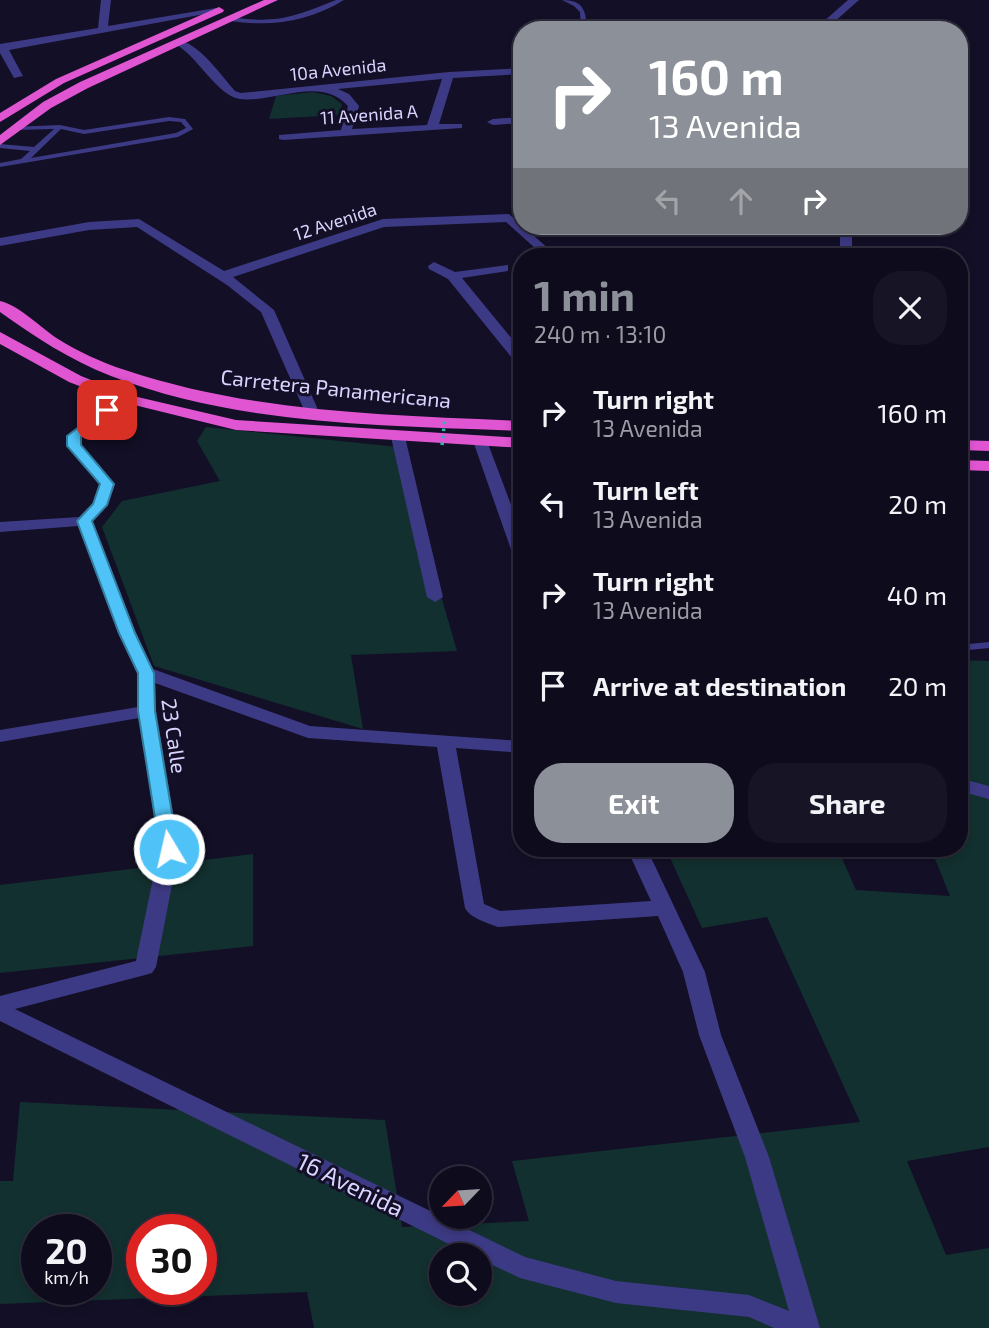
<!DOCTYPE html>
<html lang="en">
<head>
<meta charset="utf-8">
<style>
	body { margin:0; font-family:"Exo 2",sans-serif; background:#171425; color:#f1f3f6; height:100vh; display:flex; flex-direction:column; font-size:26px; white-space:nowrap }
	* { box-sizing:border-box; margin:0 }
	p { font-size:23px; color:#9b9ba3 }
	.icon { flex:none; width:38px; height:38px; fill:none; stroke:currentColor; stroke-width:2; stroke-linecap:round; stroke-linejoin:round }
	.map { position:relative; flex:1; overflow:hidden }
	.side { position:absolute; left:513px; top:248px; width:455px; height:609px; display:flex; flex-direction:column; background:#0e0b1c; border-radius:28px; box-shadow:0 4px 10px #0003,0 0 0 2px #2e2b3b }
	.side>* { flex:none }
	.guide { position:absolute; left:513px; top:21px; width:455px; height:214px; border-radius:28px; box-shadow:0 4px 10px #0003,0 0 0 2px #2e2b3b; background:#8c9099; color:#fff; overflow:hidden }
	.needle { width:46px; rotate:245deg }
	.buttons { position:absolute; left:429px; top:1166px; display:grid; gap:14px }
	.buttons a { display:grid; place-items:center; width:63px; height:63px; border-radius:50%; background:#0e0b1c; box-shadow:0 4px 10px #0003,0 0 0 2px #2e2b3b; font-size:35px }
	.speed { position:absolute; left:21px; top:1214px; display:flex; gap:14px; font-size:35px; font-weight:700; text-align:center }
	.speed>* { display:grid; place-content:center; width:91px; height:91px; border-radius:50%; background:#0e0b1c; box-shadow:0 4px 10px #0003,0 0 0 2px #2e2b3b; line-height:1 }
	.speed small { font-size:18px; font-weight:400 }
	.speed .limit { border:10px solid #d22; background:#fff; color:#111 }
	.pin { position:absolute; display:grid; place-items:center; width:60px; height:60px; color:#fff; margin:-30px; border-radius:14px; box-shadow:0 4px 10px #0006 }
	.me { position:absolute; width:77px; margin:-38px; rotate:351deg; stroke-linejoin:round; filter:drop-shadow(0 0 5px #0008) }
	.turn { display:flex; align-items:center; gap:24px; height:147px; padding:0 21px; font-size:32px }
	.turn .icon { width:91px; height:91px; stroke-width:2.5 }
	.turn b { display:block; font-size:49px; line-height:60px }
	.lanes { display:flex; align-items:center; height:66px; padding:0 21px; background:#0003; justify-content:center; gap:35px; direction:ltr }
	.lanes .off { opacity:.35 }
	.round { display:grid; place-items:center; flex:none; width:74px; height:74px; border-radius:28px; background:#171425 }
	.overview { display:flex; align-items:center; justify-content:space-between; height:119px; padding:0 21px }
	h1 { font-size:42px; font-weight:700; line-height:52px; color:#8c9099 }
	.action { display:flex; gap:14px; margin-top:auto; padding:14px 21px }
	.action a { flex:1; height:80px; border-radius:28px; background:#8c9099; color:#fff; font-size:28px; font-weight:700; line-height:80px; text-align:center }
	.action a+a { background:#171425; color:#f1f3f6 }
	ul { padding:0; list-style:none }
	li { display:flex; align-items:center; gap:21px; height:91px; padding:0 21px }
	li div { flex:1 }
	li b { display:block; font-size:26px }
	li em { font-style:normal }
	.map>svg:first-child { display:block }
	.green { fill:#12302f; fill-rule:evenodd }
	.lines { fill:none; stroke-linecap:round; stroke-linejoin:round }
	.service { fill:#3d3a85; fill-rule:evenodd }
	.minor { fill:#3d3a85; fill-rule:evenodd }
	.trunk { fill:#e055d1; fill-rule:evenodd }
	.path-bridge { stroke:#2fb8b0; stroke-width:3.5; stroke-dasharray:2.5 4.5; stroke-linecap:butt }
	.route { fill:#4fc3f7; stroke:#337fa1; stroke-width:2 }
	.labels { text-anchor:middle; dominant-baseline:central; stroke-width:6; stroke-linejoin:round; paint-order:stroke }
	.far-street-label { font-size:18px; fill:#d9d4ff; stroke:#130f26 }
	.street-label { font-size:21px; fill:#d9d4ff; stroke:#130f26 }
	.near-street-label { font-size:24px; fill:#d9d4ff; stroke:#130f26 }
</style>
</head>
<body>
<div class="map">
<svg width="989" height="1328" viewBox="0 0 989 1328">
	<rect width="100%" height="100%" fill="#130f26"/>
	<path class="green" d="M 313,92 L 331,96 L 342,104 L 339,115 L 269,119 L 276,96 Z
		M 206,427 L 398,447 L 457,651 L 351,655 L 363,729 L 154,666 L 102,527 L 122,501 L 220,481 L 197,441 Z
		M 959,660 L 989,661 L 989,1147 L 907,1161 L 946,1255 L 989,1248 L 989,1328 L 314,1328 L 307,1292 L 0,1304 L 0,1181 L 13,1181 L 20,1102 L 385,1120 L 402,1227 L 529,1221 L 512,1161 L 860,1122 L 767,917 L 702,928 L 666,849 L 838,849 L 856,890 L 950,896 L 931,849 L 959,849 ZM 37,1230 L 96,1230 L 96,1290 L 37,1290 ZM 142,1230 L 201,1230 L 201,1290 L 142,1290 ZM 441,1255 L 480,1255 L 480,1293 L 441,1293 Z
		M 253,854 L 253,946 L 0,973 L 0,885 Z"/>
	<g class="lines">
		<path class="service" d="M 336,0 L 344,0 C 308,22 271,27 230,21 L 227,19 L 230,17 C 277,24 293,17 336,0 Z
			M 562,0 C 584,0 586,11 587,30 L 581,30 L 580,12 L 574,6 Z
			M 522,49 L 522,53 L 516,53 L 517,55 L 522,56 L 522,60 L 512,58 L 511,51 Z
			M 169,117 L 185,119 L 193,129 L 178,137 L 0,167 L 0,163 L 21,159 L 30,151 L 0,148 L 0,144 L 34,147 L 54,129 L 15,130 L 12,128 L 13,127 L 60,125 L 84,130 ZM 169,121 L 181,122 L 186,128 L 176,133 L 31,158 L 61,129 L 84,134 Z
			M 964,462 L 969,465 L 964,487 L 959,490 L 959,467 L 961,463 Z
			M 989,642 L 989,648 L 959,651 L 959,645 Z"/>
		<path class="minor" d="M 101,0 L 111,0 L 108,26 L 216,8 L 221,11 L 9,50 L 23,76 L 14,78 L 0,53 L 0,44 L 98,28 Z
			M 848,0 L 859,0 L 825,30 L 814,30 Z
			M 175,40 C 195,38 222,76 235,91 L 241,93 L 449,72 L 522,68 L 522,74 L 453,78 L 439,124 L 462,124 L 462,128 L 283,140 L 279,139 L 279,135 L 341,130 L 348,106 C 321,75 275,103 240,99 C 217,96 198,56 175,44 ZM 442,79 L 427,125 L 352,129 L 359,106 L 349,94 L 338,89 Z
			M 522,117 L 522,123 L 493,125 L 487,122 L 493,119 Z
			M 509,214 L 558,257 L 545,257 L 506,222 L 384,227 L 233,277 L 274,310 L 319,412 L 312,416 L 305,412 L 261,312 L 227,285 L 137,227 L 89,230 L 0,246 L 0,238 L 89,222 L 139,219 L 224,271 L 383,219 Z
			M 848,226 L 860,226 L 852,237 L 852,257 L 840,257 L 840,237 Z
			M 434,262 L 455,272 L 508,265 L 508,271 L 462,278 L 522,351 L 522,365 L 517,364 L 448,279 L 429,269 L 428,266 Z
			M 124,394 L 131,398 L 129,401 L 81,437 L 81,445 L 115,484 L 108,505 L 92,522 L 136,633 L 153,669 L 310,726 L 522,741 L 522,753 L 456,748 L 484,904 L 500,911 L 651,901 L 627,849 L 647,849 L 705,972 L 721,1035 L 769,1157 L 820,1328 L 774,1328 L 749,1317 L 616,1303 L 520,1278 L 480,1259 L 480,1255 L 471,1255 L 0,1021 L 0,996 L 136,961 L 159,849 L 139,718 L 0,742 L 0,730 L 138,707 L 137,673 L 118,633 L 78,526 L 0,532 L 0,522 L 79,517 L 93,503 L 99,484 L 67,446 L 67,436 ZM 155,683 L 308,738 L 437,747 L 465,908 C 470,918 487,923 498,927 L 658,916 L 683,972 L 699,1035 L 745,1157 L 789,1311 L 749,1295 L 616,1281 L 525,1257 L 15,1009 L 145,975 L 152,973 L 156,967 L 179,849 L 156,711 Z
			M 398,433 L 405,437 L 443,597 L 435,602 L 427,597 L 391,437 Z
			M 480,437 L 487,441 L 522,534 L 522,563 L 514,558 L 473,441 Z
			M 959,778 L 989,786 L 989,799 L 959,791 Z"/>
		<path class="trunk" d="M 264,0 L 278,0 L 88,88 L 51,108 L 0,145 L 0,135 L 43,102 L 80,82 Z
			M 219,7 L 224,10 L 223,12 L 64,83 L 0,122 L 0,113 L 56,79 Z
			M 0,301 C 20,306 40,327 58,339 C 77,351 103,363 125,370 C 254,413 387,415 522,421 L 522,431 C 385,425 240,426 111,376 C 70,360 35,337 0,312 Z
			M 0,332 L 81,376 L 129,395 L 236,420 L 522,438 L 522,448 L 236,430 L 118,401 L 69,382 L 0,344 Z
			M 959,440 L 989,441 L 989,451 L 959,450 Z
			M 959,460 L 989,461 L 989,471 L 959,470 Z"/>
		<path class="path-bridge" d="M 442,445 L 445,418"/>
	</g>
	<path class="route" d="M 107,406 L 114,410 L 81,437 L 81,445 L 114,484 L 107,505 L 92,521 L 135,633 L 154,673 L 155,711 L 178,849 L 175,853 L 163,853 L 160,849 L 138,711 L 138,673 L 119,633 L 77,521 L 93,504 L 100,484 L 67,446 L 67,436 Z"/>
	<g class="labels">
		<g class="far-street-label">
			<text transform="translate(338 69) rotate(-6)">10a Avenida</text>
			<text transform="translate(369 114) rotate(-4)">11 Avenida A</text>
			<text transform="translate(335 221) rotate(-18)">12 Avenida</text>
		</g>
		<g class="street-label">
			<text transform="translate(336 388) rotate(6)">Carretera Panamericana</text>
			<text transform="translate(175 736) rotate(82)">23 Calle</text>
		</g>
		<g class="near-street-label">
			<text transform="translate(351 1184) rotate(26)">16 Avenida</text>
		</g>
	</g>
</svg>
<div class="buttons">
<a><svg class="needle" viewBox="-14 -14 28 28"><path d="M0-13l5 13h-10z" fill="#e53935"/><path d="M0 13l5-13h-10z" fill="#9b9ba3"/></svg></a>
<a><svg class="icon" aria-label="search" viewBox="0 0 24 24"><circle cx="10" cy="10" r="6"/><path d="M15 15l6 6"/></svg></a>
</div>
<div class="speed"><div>20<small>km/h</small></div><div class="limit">30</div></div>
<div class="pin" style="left:107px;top:410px;background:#d93025"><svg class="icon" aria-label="arrive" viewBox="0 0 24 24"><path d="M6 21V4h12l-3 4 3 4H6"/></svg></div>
<svg class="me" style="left:169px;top:849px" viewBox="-20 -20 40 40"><circle r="17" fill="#4fc3f7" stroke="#fff" stroke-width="3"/><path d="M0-11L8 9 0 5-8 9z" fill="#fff"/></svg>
<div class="guide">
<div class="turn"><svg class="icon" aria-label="right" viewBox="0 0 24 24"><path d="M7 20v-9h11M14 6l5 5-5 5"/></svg><div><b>160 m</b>13 Avenida</div></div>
<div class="lanes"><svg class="icon off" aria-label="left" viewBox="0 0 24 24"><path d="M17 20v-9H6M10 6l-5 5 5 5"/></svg><svg class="icon off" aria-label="ahead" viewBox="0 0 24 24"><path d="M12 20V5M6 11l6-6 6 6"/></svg><svg class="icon" aria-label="right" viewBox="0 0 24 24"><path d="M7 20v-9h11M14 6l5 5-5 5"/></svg></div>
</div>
<section class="side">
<div class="overview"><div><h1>1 min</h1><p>240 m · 13:10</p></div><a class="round"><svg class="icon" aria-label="close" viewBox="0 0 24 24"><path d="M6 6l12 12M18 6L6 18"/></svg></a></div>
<ul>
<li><svg class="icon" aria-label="right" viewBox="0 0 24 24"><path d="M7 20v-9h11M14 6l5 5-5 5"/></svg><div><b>Turn right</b><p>13 Avenida</p></div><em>160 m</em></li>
<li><svg class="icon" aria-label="left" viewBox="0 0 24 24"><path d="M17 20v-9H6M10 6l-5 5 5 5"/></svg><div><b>Turn left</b><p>13 Avenida</p></div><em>20 m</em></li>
<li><svg class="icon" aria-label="right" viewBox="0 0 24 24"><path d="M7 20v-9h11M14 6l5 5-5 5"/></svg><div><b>Turn right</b><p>13 Avenida</p></div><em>40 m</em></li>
<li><svg class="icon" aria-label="arrive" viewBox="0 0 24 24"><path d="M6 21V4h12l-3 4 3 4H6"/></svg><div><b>Arrive at destination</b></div><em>20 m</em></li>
</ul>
<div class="action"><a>Exit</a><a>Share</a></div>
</section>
</div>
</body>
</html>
